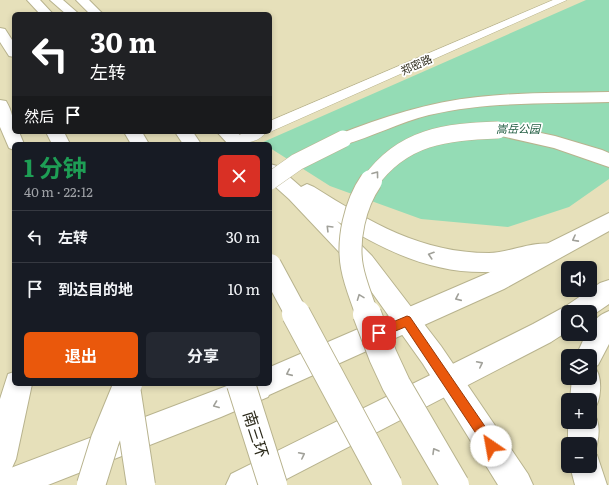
<!DOCTYPE html>
<html lang="zh">
<head>
<meta charset="utf-8">
<style>
	body { margin:0; font-family:Literata,"Noto Sans SC",serif; background:#242831; color:#f1f3f6; height:100vh; display:flex; flex-direction:column; font-size:15px; white-space:nowrap }
	* { box-sizing:border-box; margin:0 }
	p { font-size:13px; color:#9ea1a6 }
	.icon { flex:none; width:22px; height:22px; fill:none; stroke:currentColor; stroke-width:2; stroke-linecap:round; stroke-linejoin:round }
	.map { position:relative; flex:1; overflow:hidden }
	.details { position:absolute; left:12px; top:142px; width:260px; height:244px; display:flex; flex-direction:column; background:#171b24; border-radius:6px; box-shadow:0 2px 6px #0003 }
	.details>* { flex:none }
	.banner { position:absolute; left:12px; top:12px; width:260px; height:122px; border-radius:6px; box-shadow:0 2px 6px #0003; background:#202124; color:#fff; overflow:hidden }
	.controls { position:absolute; left:561px; top:261px; display:grid; gap:8px }
	.controls a { display:grid; place-items:center; width:36px; height:36px; border-radius:6px; background:#171b24; box-shadow:0 2px 6px #0003; font-size:20px }
	.pin { position:absolute; display:grid; place-items:center; width:34px; height:34px; color:#fff; margin:-17px; border-radius:8px; box-shadow:0 2px 6px #0006 }
	.me { position:absolute; width:44px; margin:-22px; rotate:327deg; stroke-linejoin:round; filter:drop-shadow(0 0 3px #0008) }
	.turn { display:flex; align-items:center; gap:14px; height:84px; padding:0 12px; font-size:18px }
	.turn .icon { width:52px; height:52px; stroke-width:2.5 }
	.turn b { display:block; font-size:28px; line-height:34px }
	.then { display:flex; align-items:center; height:38px; padding:0 12px; background:#0003; gap:8px; font-size:15px }
	.round { display:grid; place-items:center; flex:none; width:42px; height:42px; border-radius:6px; background:#242831 }
	.overview { display:flex; align-items:center; justify-content:space-between; height:68px; padding:0 12px }
	h1 { font-size:24px; font-weight:700; line-height:30px; color:#1e9e55 }
	.button { display:flex; gap:8px; margin-top:auto; padding:8px 12px }
	.button a { flex:1; height:46px; border-radius:6px; background:#ea580c; color:#fff; font-size:16px; font-weight:700; line-height:46px; text-align:center }
	.button a+a { background:#242831; color:#f1f3f6 }
	ul { padding:0; list-style:none }
	li { display:flex; align-items:center; gap:12px; height:52px; padding:0 12px; border-top:1px solid #363941 }
	li div { flex:1 }
	li b { display:block; font-size:15px }
	li em { font-style:normal }
	.map>svg:first-child { display:block }
	.green { fill:#94dcb5 }
	.lines { fill:none; stroke-linecap:round; stroke-linejoin:round }
	.minor-casing { stroke:#b8b38e; stroke-width:1 }
	.tertiary-casing { stroke:#b8b38e; stroke-width:2 }
	.primary-casing { stroke:#b8b38e; stroke-width:2 }
	.trunk-casing { stroke:#b8b38e; stroke-width:2 }
	.minor { fill:#fff; fill-rule:evenodd }
	.tertiary { fill:#fff; fill-rule:evenodd }
	.primary { fill:#fff; fill-rule:evenodd }
	.trunk { fill:#fff; fill-rule:evenodd }
	.trunk-bridge-far2-casing { stroke:#b8b38e; stroke-width:18; stroke-linecap:butt }
	.trunk-bridge-far1-casing { stroke:#b8b38e; stroke-width:24; stroke-linecap:butt }
	.trunk-bridge-casing { stroke:#b8b38e; stroke-width:30; stroke-linecap:butt }
	.trunk-bridge-far2 { stroke:#fff; stroke-width:17 }
	.trunk-bridge-far1 { stroke:#fff; stroke-width:22 }
	.trunk-bridge { stroke:#fff; stroke-width:28 }
	.oneway { stroke:#a0a099 }
	.route { fill:#ea580c; stroke:#983908 }
	.labels { text-anchor:middle; dominant-baseline:central; stroke-width:3.5; stroke-linejoin:round; paint-order:stroke }
	.far-street-label { font-size:11px; fill:#2d2b1c; stroke:#fff }
	.far-park-label { font-size:11px; font-style:italic; fill:#225d42; stroke:#fff }
	.near-street-label { font-size:16px; fill:#2d2b1c; stroke:#fff }
</style>
</head>
<body>
<div class="map">
<svg width="609" height="485" viewBox="0 0 609 485">
	<rect width="100%" height="100%" fill="#e6e0ba"/>
	<path class="green" d="M 586,0 L 609,0 L 609,179 L 569,207 L 508,227 L 421,219 L 330,186 L 270,148 L 270,144 L 261,143 Z"/>
	<g class="lines">
		<g class="minor-casing">
			<path id="minor" d="M 553,0 L 567,0 L 270,132 L 270,121 Z
				M 246,132 L 266,132 C 259,143 242,144 231,144 L 229,142 L 232,138 Z"/>
		</g>
		<g class="tertiary-casing">
			<path id="tertiary" d="M 76,0 L 89,0 L 103,14 L 90,14 Z
				M 217,132 L 237,132 L 248,144 L 228,144 Z
				M 270,164 L 277,166 L 301,187 L 307,184 L 314,187 C 370,222 421,253 489,253 C 509,253 537,239 555,245 L 558,252 L 555,259 C 473,288 407,266 337,221 L 372,256 L 441,346 L 528,474 L 533,485 L 498,485 L 423,364 L 356,270 L 289,199 L 270,182 Z
				M 609,311 L 609,344 L 598,365 L 594,367 C 603,375 602,403 592,411 C 602,422 599,441 594,454 L 597,455 L 607,485 L 575,485 L 570,466 L 590,466 L 590,444 L 568,444 L 568,422 L 590,422 L 590,400 L 570,400 L 572,378 L 590,378 L 590,356 L 576,356 L 586,334 L 590,334 C 590,322 599,315 609,311 Z"/>
		</g>
		<g class="primary-casing">
			<path id="primary" d="M 609,213 L 609,231 L 504,289 L 269,395 L 268,397 L 221,417 L 48,485 L 0,485 L 0,472 L 232,384 L 270,384 L 270,367 L 488,273 Z
				M 609,280 L 609,304 L 590,317 L 590,312 L 568,312 L 568,331 L 551,342 L 275,485 L 226,485 L 231,474 L 533,324 L 566,306 L 600,283 Z"/>
		</g>
		<g class="trunk-casing">
			<path id="trunk" d="M 27,0 L 40,0 L 53,14 L 40,14 Z
				M 50,0 L 63,0 L 79,14 L 66,14 Z
				M 0,28 L 5,29 L 14,43 L 14,57 L 9,56 L 0,42 Z
				M 609,92 L 609,102 C 549,104 488,101 429,115 C 400,122 372,137 343,145 L 337,143 L 334,139 L 337,135 C 382,117 429,102 478,97 C 521,92 565,93 609,92 Z
				M 0,100 L 6,101 C 12,111 14,121 14,132 L 19,132 L 24,144 L 14,144 L 14,150 L 9,148 L 0,127 Z
				M 498,124 L 555,136 L 602,150 L 609,153 L 609,167 L 554,148 L 492,134 L 489,130 L 492,126 Z
				M 46,132 L 64,132 L 70,144 L 52,144 Z
				M 124,132 L 142,132 L 149,144 L 131,144 Z
				M 175,132 L 193,132 L 201,144 L 183,144 Z
				M 14,372 L 14,384 L 32,384 L 16,459 L 11,470 L 0,475 L 0,399 L 8,374 Z"/>
		</g>
		<use href="#minor" class="minor"/>
		<use href="#tertiary" class="tertiary"/>
		<use href="#primary" class="primary"/>
		<use href="#trunk" class="trunk"/>
		<g class="trunk-bridge-far2-casing">
			<path id="trunk-bridge-far2" d="M 270,181 L 297,162 L 343,139
				M 370,182 C 403,136 446,132 498,130"/>
		</g>
		<g class="trunk-bridge-far1-casing">
			<path id="trunk-bridge-far1" d="M 270,265 L 297,315
				M 367,315 C 362,299 355,284 352,267 C 347,240 355,204 371,181"/>
		</g>
		<g class="trunk-bridge-casing">
			<path id="trunk-bridge" d="M 296,314 L 388,485
				M 367,314 L 383,356 L 396,384 L 455,485
				M 241,384 L 273,485
				M 126,387 L 141,485
				M 91,485 L 105,440 L 128,384"/>
		</g>
		<use href="#trunk-bridge-far2" class="trunk-bridge-far2"/>
		<use href="#trunk-bridge-far1" class="trunk-bridge-far1"/>
		<use href="#trunk-bridge" class="trunk-bridge"/>
	</g>
	<defs><path id="oneway-chevron" d="M-2-3.5L2.5 0L-2 3.5" fill="none" stroke-width="1.6" stroke-linecap="round" stroke-linejoin="round"/></defs>
	<g class="oneway">
		<use href="#oneway-chevron" transform="translate(376 174) rotate(-53)"/>
		<use href="#oneway-chevron" transform="translate(329 228) rotate(-135)"/>
		<use href="#oneway-chevron" transform="translate(575 239) rotate(152)"/>
		<use href="#oneway-chevron" transform="translate(431 255) rotate(-162)"/>
		<use href="#oneway-chevron" transform="translate(360 297) rotate(-111)"/>
		<use href="#oneway-chevron" transform="translate(458 298) rotate(156)"/>
		<use href="#oneway-chevron" transform="translate(480 364) rotate(-27)"/>
		<use href="#oneway-chevron" transform="translate(289 373) rotate(156)"/>
		<use href="#oneway-chevron" transform="translate(216 405) rotate(159)"/>
		<use href="#oneway-chevron" transform="translate(435 451) rotate(-120)"/>
		<use href="#oneway-chevron" transform="translate(302 455) rotate(-27)"/>
	</g>
	<path class="route" d="M 407,316 L 410,317 L 495,441 L 497,446 L 495,450 L 491,452 L 487,450 L 405,327 L 379,338 L 376,337 L 374,333 L 376,329 Z"/>
	<g class="labels">
		<g class="far-street-label">
			<text transform="translate(416 64) rotate(-24)">郑密路</text>
		</g>
		<g class="far-park-label">
			<text x="518" y="128">嵩岳公园</text>
		</g>
		<g class="near-street-label">
			<text transform="translate(257 434) rotate(72)">南三环</text>
		</g>
	</g>
</svg>
<div class="controls">
<a><svg class="icon" aria-label="sound" viewBox="0 0 24 24"><path d="M4 9h4l5-4v14l-5-4H4zM17 9q2 3 0 6"/></svg></a>
<a><svg class="icon" aria-label="search" viewBox="0 0 24 24"><circle cx="10" cy="10" r="6"/><path d="M15 15l6 6"/></svg></a>
<a><svg class="icon" aria-label="layers" viewBox="0 0 24 24"><path d="M12 4l9 5-9 5-9-5zM3 14l9 5 9-5"/></svg></a>
<a>+</a>
<a>−</a>
</div>
<div class="pin" style="left:379px;top:333px;background:#d93025"><svg class="icon" aria-label="arrive" viewBox="0 0 24 24"><path d="M6 21V4h12l-3 4 3 4H6"/></svg></div>
<svg class="me" style="left:491px;top:446px" viewBox="-20 -20 40 40"><circle r="19" fill="#fff"/><path d="M0-13L10 11 0 6-10 11z" fill="#ea580c"/></svg>
<div class="banner">
<div class="turn"><svg class="icon" aria-label="left" viewBox="0 0 24 24"><path d="M17 20v-9H6M10 6l-5 5 5 5"/></svg><div><b>30 m</b>左转</div></div>
<div class="then">然后<svg class="icon" aria-label="arrive" viewBox="0 0 24 24"><path d="M6 21V4h12l-3 4 3 4H6"/></svg></div>
</div>
<section class="details">
<div class="overview"><div><h1>1 分钟</h1><p>40 m · 22:12</p></div><a class="round" style="background:#d93025;color:#fff"><svg class="icon" aria-label="close" viewBox="0 0 24 24"><path d="M6 6l12 12M18 6L6 18"/></svg></a></div>
<ul>
<li><svg class="icon" aria-label="left" viewBox="0 0 24 24"><path d="M17 20v-9H6M10 6l-5 5 5 5"/></svg><div><b>左转</b></div><em>30 m</em></li>
<li><svg class="icon" aria-label="arrive" viewBox="0 0 24 24"><path d="M6 21V4h12l-3 4 3 4H6"/></svg><div><b>到达目的地</b></div><em>10 m</em></li>
</ul>
<div class="button"><a>退出</a><a>分享</a></div>
</section>
</div>
</body>
</html>
